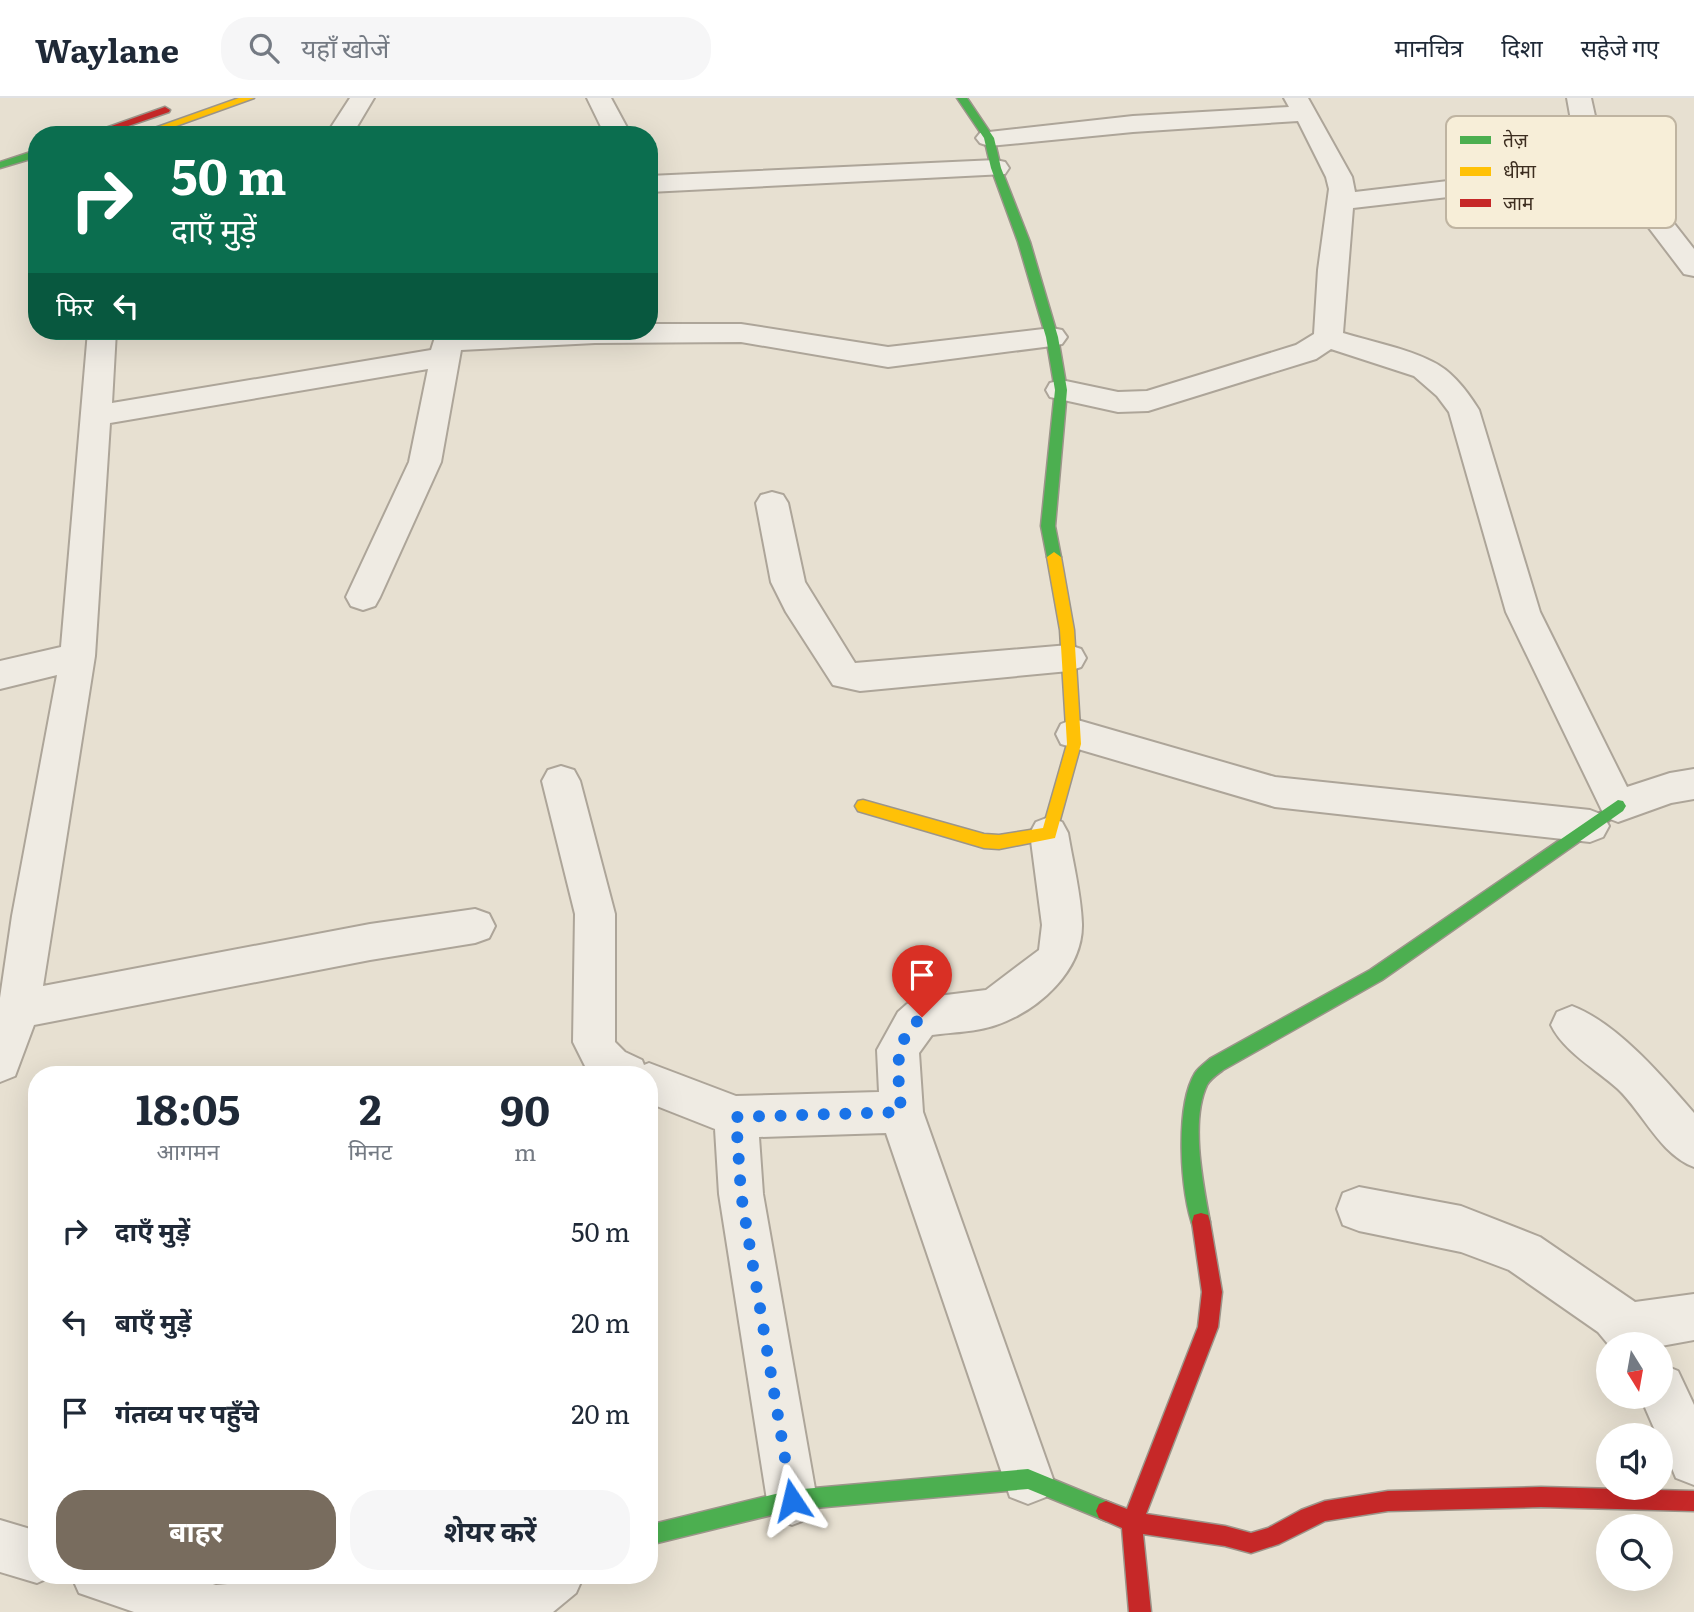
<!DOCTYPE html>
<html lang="hi">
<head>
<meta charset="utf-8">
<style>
	body { margin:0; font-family:Literata,"Noto Sans Devanagari",serif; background:#f6f6f7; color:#1f2937; height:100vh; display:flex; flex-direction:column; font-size:26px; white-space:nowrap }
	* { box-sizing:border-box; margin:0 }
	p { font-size:23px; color:#747a83 }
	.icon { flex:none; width:38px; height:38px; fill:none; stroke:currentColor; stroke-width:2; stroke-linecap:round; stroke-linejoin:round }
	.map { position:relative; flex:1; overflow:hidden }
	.drawer { position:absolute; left:28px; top:968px; width:630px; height:518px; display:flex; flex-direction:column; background:#fff; border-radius:28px; box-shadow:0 7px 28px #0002 }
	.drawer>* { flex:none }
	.top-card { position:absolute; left:28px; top:28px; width:630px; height:214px; border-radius:28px; box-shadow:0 7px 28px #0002; background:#0b6e4f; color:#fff; overflow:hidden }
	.needle { width:46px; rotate:169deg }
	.fabs { position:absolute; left:1596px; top:1234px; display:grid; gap:14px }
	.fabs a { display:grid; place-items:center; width:77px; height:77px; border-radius:50%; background:#fff; box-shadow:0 7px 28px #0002; font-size:35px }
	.pin { position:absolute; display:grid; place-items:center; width:60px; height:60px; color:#fff; margin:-72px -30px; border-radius:50% 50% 50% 0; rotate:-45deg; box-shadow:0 0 7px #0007 }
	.pin .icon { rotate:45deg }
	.me { position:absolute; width:77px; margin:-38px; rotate:350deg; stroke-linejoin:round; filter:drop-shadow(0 0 5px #0008) }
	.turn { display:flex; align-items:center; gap:24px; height:147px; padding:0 28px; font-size:32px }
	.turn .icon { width:91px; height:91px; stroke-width:2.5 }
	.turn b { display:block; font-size:49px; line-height:60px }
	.then { display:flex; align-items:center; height:66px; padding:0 28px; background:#0003; gap:14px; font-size:26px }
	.eta { display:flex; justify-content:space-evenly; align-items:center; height:119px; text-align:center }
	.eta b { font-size:42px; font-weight:700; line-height:49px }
	.button { display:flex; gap:14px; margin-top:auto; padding:14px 28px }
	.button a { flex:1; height:80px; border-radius:28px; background:#786c5e; color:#fff; font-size:28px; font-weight:700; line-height:80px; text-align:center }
	.button a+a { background:#f6f6f7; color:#1f2937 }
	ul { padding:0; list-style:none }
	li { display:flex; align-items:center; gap:21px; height:91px; padding:0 28px }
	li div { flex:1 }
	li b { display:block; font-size:26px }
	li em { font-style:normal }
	header { display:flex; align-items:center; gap:42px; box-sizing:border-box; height:98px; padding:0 35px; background:#fff; border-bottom:2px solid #e0e1e3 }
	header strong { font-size:33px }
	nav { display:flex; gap:38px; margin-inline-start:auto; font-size:24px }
	.search { width:490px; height:63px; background:#f6f6f7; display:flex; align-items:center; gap:18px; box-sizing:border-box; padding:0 24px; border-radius:28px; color:#747a83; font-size:26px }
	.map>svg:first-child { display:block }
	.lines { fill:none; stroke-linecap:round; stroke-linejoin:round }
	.street-casing { stroke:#ada599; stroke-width:4 }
	.fast-casing { stroke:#9c958a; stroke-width:3 }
	.slow-casing { stroke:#9c958a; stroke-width:3 }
	.jam-casing { stroke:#9c958a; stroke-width:3 }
	.street { fill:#efebe3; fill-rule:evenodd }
	.fast { fill:#4caf50; fill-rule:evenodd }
	.slow { fill:#ffc107; fill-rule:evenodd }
	.jam { fill:#c62828; fill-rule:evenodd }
	.route { stroke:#1a73e8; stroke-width:12; stroke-dasharray:0 21.6 }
	.key { fill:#f7eed8; stroke:#bfb4a1; stroke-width:2 }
	.key-label { font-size:19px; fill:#3d2e20 }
</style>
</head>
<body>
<header>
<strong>Waylane</strong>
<div class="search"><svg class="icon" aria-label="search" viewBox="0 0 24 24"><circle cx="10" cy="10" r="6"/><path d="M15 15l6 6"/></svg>यहाँ खोजें</div>
<nav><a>मानचित्र</a><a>दिशा</a><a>सहेजे गए</a></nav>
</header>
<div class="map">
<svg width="1694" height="1514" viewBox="0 0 1694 1514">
	<rect width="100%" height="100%" fill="#e7e0d1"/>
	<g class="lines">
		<g class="street-casing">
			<path id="street" d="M 350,0 L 374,0 L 352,37 L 326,37 Z
				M 587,0 L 611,0 L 631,37 L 605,37 Z
				M 1284,0 L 1308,0 L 1352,79 L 1355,94 L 1600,65 L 1572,28 L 1567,0 L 1591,0 L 1597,27 L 1694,151 L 1694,178 L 1684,176 L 1611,80 L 1353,110 L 1343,235 C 1372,244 1406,250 1433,264 C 1452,273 1468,294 1479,312 L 1540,514 L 1627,689 L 1670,675 L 1694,671 L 1694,701 L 1671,705 L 1618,724 L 1605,719 L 1506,514 L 1449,314 L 1437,298 L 1414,278 L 1331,251 L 1316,261 L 1148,313 L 1118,314 L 1050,299 L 1046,292 L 1050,285 L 1061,282 L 1118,294 L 1147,293 L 1296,247 L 1314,236 L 1318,172 L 1329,91 L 1326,79 L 1298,23 L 1133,34 L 989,48 L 980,45 L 976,40 L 980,35 L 1133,18 L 1289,9 Z
				M 996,62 L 1005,64 L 1009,70 L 1005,76 L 649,94 L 649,78 Z
				M 649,226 L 741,226 L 888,249 L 1052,230 L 1062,232 L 1067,239 L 1062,246 L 1052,248 L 888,269 L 741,244 L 595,245 L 461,252 L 441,364 L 380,499 L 375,508 L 363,512 L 351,508 L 346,499 L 409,364 L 428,271 L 110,325 L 95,558 L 43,888 L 370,826 L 475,811 L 489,816 L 495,828 L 489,840 L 475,845 L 370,862 L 34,927 L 15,978 L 0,984 L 0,900 L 12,818 L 57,577 L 0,591 L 0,563 L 61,549 L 88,233 L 116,233 L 112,305 L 431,252 L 437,233 L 649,233 Z
				M 772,394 L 783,397 L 788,405 L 805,484 L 855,565 L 1069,547 L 1081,551 L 1086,560 L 1081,569 L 1069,573 L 860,593 L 833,587 L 786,514 L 771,484 L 756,405 L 761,397 Z
				M 1074,621 L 1275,679 L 1590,712 L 1603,717 L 1609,728 L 1603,739 L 1590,744 L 1275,709 L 1061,646 L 1056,636 L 1061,626 Z
				M 561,668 L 574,672 L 580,683 L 615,816 L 615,944 L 625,954 L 642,962 L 644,967 L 649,965 L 736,998 L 879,994 L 877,952 L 898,914 L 907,906 L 922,900 L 986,892 L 1039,852 L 1042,827 L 1030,735 L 1036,724 L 1049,719 L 1062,724 L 1068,735 C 1073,765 1081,796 1082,826 C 1083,873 1038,913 996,927 C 977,934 953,934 932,937 L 919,955 L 923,1014 L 1053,1381 L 1046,1399 L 1028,1406 L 1010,1399 L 886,1035 L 759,1039 L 763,1096 L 817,1402 L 810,1420 L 792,1427 L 774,1420 L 767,1402 L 719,1096 L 715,1031 L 649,1005 L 649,976 L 589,976 L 573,944 L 575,816 L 542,683 L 548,672 Z
				M 1572,908 C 1617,925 1663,979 1694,1015 L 1694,1069 C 1660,1056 1644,1016 1618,991 C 1596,971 1564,954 1551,927 L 1557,914 Z
				M 1359,1089 L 1461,1108 L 1540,1139 L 1635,1204 L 1694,1196 L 1694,1242 L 1661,1248 L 1661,1246 L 1608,1246 L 1598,1234 L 1509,1172 L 1461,1154 L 1359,1133 L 1343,1127 L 1337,1111 L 1343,1095 Z
				M 1661,1266 L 1678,1273 L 1694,1307 L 1694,1387 L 1676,1380 L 1661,1344 L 1661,1337 L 1657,1337 L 1640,1298 L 1661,1298 Z
				M 0,1422 L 37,1433 L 37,1477 L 55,1477 L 37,1485 L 0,1474 Z
				M 71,1477 L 183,1477 L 216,1487 L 331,1477 L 584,1477 L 576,1495 L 553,1514 L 134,1514 L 79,1495 Z"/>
		</g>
		<g class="fast-casing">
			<path id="fast" d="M 957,0 L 967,0 L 994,40 L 1001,70 L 1030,144 L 1058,239 L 1067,292 L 1055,428 L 1061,459 L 1054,464 L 1047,459 L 1041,428 L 1055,292 L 1046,239 L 1018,144 L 991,70 L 984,40 Z
				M 37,52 L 37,59 L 0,70 L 0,64 Z
				M 1618,702 L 1623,703 L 1626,708 L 1623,713 L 1382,882 L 1223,972 C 1218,976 1211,980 1207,987 C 1190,1023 1203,1086 1210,1124 L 1208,1131 L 1201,1133 L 1194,1131 C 1180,1096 1175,1008 1195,975 C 1199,969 1205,965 1211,960 L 1370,872 Z
				M 1028,1371 L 1113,1406 L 1116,1413 L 1113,1420 L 1106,1423 L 1028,1391 L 792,1412 L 649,1447 L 649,1427 L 792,1392 Z"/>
		</g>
		<g class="slow-casing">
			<path id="slow" d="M 239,0 L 254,0 L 151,37 L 135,37 Z
				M 1054,454 L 1061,459 L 1074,532 L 1081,646 L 1055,740 L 999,751 L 984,750 L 858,713 L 855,708 L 858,703 L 863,702 L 984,736 L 999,737 L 1043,730 L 1067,646 L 1060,532 L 1047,459 Z"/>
		</g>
		<g class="jam-casing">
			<path id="jam" d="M 165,9 L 170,12 L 169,14 L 102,37 L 86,37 Z
				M 1201,1115 L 1208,1117 L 1210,1124 L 1222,1194 L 1218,1229 L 1146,1416 L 1225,1428 L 1251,1435 L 1268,1430 L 1301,1412 L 1325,1403 L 1388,1393 L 1541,1389 L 1694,1393 L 1694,1413 L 1541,1409 L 1388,1413 L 1325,1423 L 1279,1446 L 1251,1455 L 1225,1448 L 1143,1436 L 1151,1514 L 1129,1514 L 1122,1430 L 1099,1420 L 1096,1413 L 1099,1406 L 1106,1403 L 1127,1411 L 1198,1229 L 1202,1194 L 1192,1124 L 1194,1117 Z"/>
		</g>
		<use href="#street" class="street"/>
		<use href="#fast" class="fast"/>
		<use href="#slow" class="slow"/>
		<use href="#jam" class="jam"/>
	</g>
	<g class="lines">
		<path class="route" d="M 792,1402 L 741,1096 L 736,1019 L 901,1014 C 899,976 890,945 922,919"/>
	</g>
	<rect x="1446" y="18" width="230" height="112" rx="10" class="key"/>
	<rect x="1460" y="38" width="31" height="8" fill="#4caf50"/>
	<rect x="1460" y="69" width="31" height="9" fill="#ffc107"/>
	<rect x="1460" y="101" width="31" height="8" fill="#c62828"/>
	<g class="key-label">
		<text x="1503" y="49">तेज़</text>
		<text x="1503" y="80">धीमा</text>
		<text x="1503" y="112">जाम</text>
	</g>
</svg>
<div class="fabs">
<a><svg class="needle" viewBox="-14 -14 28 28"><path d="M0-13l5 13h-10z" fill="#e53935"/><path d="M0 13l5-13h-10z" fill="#747a83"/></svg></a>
<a><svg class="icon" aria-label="sound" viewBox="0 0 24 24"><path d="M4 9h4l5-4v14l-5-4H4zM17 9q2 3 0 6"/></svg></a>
<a><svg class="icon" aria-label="search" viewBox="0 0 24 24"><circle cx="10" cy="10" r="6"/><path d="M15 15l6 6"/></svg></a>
</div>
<div class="pin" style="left:922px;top:919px;background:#d93025"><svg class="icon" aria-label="arrive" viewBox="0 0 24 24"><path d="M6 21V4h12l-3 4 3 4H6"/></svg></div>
<svg class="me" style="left:792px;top:1402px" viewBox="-20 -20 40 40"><path d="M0-17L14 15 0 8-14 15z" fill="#1a73e8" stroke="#fff" stroke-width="4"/></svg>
<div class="top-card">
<div class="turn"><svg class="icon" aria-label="right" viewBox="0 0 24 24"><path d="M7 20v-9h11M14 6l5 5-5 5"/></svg><div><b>50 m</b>दाएँ मुड़ें</div></div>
<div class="then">फिर<svg class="icon" aria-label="left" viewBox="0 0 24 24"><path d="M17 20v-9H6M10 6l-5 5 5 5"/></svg></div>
</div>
<section class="drawer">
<div class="eta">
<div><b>18:05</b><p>आगमन</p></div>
<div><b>2</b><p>मिनट</p></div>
<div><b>90</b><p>m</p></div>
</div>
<ul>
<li><svg class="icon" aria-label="right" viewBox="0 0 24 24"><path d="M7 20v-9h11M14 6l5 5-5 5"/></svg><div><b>दाएँ मुड़ें</b></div><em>50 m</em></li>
<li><svg class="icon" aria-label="left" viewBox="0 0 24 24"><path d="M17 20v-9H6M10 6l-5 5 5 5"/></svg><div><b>बाएँ मुड़ें</b></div><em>20 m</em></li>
<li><svg class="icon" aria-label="arrive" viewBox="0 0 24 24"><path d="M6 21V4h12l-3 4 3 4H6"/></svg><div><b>गंतव्य पर पहुँचे</b></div><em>20 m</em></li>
</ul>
<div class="button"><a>बाहर</a><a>शेयर करें</a></div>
</section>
</div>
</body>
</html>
